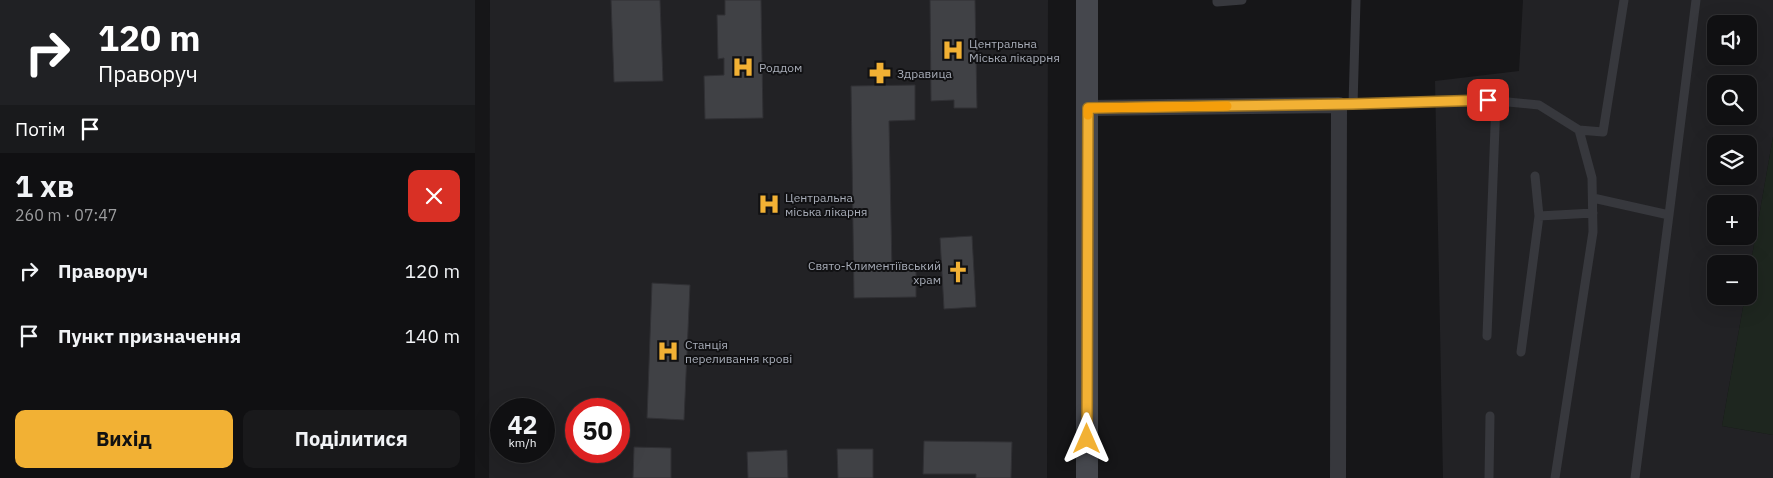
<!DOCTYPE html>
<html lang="uk">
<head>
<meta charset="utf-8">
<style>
	body { margin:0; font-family:"IBM Plex Sans",sans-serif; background:#19191b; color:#f1f3f6; height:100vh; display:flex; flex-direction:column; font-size:19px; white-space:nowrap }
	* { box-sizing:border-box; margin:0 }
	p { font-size:16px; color:#9c9d9f }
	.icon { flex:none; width:28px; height:28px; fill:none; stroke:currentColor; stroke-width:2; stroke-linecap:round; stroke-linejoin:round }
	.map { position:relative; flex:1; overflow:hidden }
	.panel { display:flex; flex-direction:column; background:#101012; width:475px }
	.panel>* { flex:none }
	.top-card { background:#202124; color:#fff; overflow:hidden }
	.buttons { position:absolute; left:1232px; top:15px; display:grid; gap:10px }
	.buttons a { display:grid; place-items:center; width:50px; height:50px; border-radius:10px; background:#101012; box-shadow:0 5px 20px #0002,0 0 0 1px #303032; font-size:25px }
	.speed { position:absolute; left:15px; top:398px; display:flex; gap:10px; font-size:25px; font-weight:700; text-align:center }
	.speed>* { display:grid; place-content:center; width:65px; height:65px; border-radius:50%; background:#101012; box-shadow:0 5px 20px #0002,0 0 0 1px #303032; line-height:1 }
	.speed small { font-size:12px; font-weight:400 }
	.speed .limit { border:8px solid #d22; background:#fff; color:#111 }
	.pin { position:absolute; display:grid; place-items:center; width:42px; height:42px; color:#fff; margin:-21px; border-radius:10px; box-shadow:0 2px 8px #0006 }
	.me { position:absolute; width:55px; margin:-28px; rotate:0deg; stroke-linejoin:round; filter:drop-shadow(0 0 4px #0008) }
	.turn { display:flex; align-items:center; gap:18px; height:105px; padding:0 15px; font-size:22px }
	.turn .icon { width:65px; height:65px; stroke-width:2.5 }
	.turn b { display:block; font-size:35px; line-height:42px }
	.then { display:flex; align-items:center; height:48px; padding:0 15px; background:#0003; gap:10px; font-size:19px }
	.round { display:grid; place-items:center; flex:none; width:52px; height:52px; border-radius:10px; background:#19191b }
	.headline { display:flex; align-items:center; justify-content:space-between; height:85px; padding:0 15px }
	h1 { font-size:30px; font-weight:700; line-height:38px }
	.primary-button { display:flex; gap:10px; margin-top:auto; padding:10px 15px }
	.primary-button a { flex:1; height:58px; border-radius:10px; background:#f2b134; color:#111; font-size:20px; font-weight:700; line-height:58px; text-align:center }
	.primary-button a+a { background:#19191b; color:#f1f3f6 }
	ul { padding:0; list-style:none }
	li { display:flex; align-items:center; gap:15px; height:65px; padding:0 15px }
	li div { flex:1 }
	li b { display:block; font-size:19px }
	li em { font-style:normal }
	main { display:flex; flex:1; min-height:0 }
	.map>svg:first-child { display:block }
	.built { fill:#222225; fill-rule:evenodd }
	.green { fill:#1e261f }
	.building { fill:#404145; stroke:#303034 }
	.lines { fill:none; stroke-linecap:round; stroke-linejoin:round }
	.service { stroke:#37383d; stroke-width:9 }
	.minor { stroke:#37383d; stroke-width:16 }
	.secondary { stroke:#45474d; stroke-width:22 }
	.route-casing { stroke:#9d7322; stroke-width:12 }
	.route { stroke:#f2b134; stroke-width:9 }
	.slow { stroke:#f59e0b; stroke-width:9 }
	.labels { text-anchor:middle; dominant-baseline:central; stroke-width:4; stroke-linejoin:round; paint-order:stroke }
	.poi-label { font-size:12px; fill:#a8adb8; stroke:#111113; text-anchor:start }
</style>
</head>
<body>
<main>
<section class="panel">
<div class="top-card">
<div class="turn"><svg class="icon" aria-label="right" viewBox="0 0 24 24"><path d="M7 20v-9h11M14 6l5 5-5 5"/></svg><div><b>120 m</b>Праворуч</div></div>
<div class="then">Потім<svg class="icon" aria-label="arrive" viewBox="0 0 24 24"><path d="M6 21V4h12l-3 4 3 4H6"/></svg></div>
</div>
<div class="headline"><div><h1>1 хв</h1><p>260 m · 07:47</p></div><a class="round" style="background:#d93025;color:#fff"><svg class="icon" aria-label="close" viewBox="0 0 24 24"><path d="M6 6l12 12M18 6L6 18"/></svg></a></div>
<ul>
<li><svg class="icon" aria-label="right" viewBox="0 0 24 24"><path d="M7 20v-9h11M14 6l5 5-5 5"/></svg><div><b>Праворуч</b></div><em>120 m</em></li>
<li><svg class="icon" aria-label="arrive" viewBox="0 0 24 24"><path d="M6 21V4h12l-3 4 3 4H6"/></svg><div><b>Пункт призначення</b></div><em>140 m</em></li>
</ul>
<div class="primary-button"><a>Вихід</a><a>Поділитися</a></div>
</section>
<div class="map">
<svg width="1298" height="478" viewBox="0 0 1298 478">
	<rect width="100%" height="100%" fill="#161618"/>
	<path class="built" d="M 15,0 L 573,0 L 572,478 L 14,478 ZM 26,409 L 69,409 L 69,451 L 26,451 ZM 101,409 L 144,409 L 144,451 L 101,451 Z
		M 1048,0 L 1298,0 L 1298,137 L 1274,273 L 1274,264 L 1241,264 L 1241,296 L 1270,296 L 1247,426 L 1298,435 L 1298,478 L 968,478 L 960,81 L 1044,71 ZM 1241,24 L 1274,24 L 1274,56 L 1241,56 ZM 1241,84 L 1274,84 L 1274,116 L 1241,116 ZM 1241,144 L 1274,144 L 1274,176 L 1241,176 ZM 1241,204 L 1274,204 L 1274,236 L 1241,236 Z"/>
	<path class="green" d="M 1298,137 L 1298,435 L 1247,426 L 1270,296 L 1274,296 L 1274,273 Z"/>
	<path class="building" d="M 136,0 L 185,0 L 188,81 L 139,82 Z
		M 250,0 L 286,0 L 288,118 L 230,119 L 229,76 L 249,75 L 249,58 L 243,59 L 242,15 L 250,15 Z
		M 455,0 L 500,0 L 502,108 L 479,108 L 479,100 L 456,101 Z
		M 440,85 L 440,120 L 414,121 L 417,269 L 441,269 L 441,297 L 379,298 L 376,86 Z
		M 497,236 L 501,307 L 469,309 L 465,238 Z
		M 177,283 L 215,285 L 209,420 L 172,418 Z
		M 449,441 L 537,442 L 536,478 L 501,478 L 501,474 L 448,474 Z
		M 159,447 L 196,448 L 196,478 L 158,478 Z
		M 362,449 L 398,449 L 398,478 L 363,478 Z
		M 312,450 L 313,478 L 273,478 L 272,452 Z"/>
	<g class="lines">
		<path class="service" d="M 742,0 L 742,2 L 767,0
			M 864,105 L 1013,100 L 1064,105 L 1104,130 L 1117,178 L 1118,232 L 1080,478
			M 878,105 L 881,0
			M 1104,130 L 1128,132 L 1149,0
			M 1060,176 L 1064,216
			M 1118,198 L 1194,215 L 1160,478
			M 1194,215 L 1221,0
			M 1012,336 L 1021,101
			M 1046,352 L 1064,216 L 1118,213
			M 1014,478 L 1015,416"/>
		<path class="minor" d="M 613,108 L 864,105 L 863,478"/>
		<path class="secondary" d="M 612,478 L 612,0"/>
	</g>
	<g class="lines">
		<g class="route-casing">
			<path id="route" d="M 612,439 L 613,108 L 878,104 L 1013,100"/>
		</g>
		<use href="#route" class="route"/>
		<path class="slow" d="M 613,115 L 613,108 L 752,106"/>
	</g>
	<defs>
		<g id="hospital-bare" transform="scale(1.725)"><path d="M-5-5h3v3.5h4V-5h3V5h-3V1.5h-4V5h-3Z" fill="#f2b134" stroke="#111113" stroke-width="2.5" paint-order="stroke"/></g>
		<g id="pharmacy-bare" transform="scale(1.725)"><path d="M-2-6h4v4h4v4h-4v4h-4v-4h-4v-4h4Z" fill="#f2b134" stroke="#111113" stroke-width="2.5" paint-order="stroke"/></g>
		<g id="church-bare" transform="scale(1.725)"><path d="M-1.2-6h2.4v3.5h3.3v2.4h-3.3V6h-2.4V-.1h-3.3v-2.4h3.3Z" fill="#f2b134" stroke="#111113" stroke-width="2.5" paint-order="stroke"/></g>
	</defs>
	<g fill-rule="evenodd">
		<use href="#hospital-bare" x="478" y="50"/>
		<use href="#hospital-bare" x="268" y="67"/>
		<use href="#pharmacy-bare" x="405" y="73"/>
		<use href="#hospital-bare" x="294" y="204"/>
		<use href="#church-bare" x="483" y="272"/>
		<use href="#hospital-bare" x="193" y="351"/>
	</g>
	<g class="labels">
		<g class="poi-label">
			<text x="494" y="43">Центральна<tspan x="494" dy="14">Міська лікаррня</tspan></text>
			<text x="284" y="67">Роддом</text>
			<text x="422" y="73">Здравица</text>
			<text x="310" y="197">Центральна<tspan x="310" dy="14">міська лікарня</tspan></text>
			<text x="466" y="265" text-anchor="end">Свято-Климентіївський<tspan x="466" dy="14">храм</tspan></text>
			<text x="210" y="344">Станція<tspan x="210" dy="14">переливання крові</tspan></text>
		</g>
	</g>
</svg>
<div class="buttons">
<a><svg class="icon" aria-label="sound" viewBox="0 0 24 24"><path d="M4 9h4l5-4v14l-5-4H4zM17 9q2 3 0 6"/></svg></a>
<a><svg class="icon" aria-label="search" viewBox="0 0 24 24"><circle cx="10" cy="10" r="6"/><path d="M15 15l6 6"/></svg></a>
<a><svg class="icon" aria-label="layers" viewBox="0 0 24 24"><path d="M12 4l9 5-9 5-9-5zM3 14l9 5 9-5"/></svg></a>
<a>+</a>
<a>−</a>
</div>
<div class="speed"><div>42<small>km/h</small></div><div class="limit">50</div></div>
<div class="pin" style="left:1013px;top:100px;background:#d93025"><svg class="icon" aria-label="arrive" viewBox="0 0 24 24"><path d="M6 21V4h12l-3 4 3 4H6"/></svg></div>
<svg class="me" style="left:612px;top:439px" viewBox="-20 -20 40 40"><path d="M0-17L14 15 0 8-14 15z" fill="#f2b134" stroke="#fff" stroke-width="4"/></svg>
</div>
</main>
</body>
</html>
